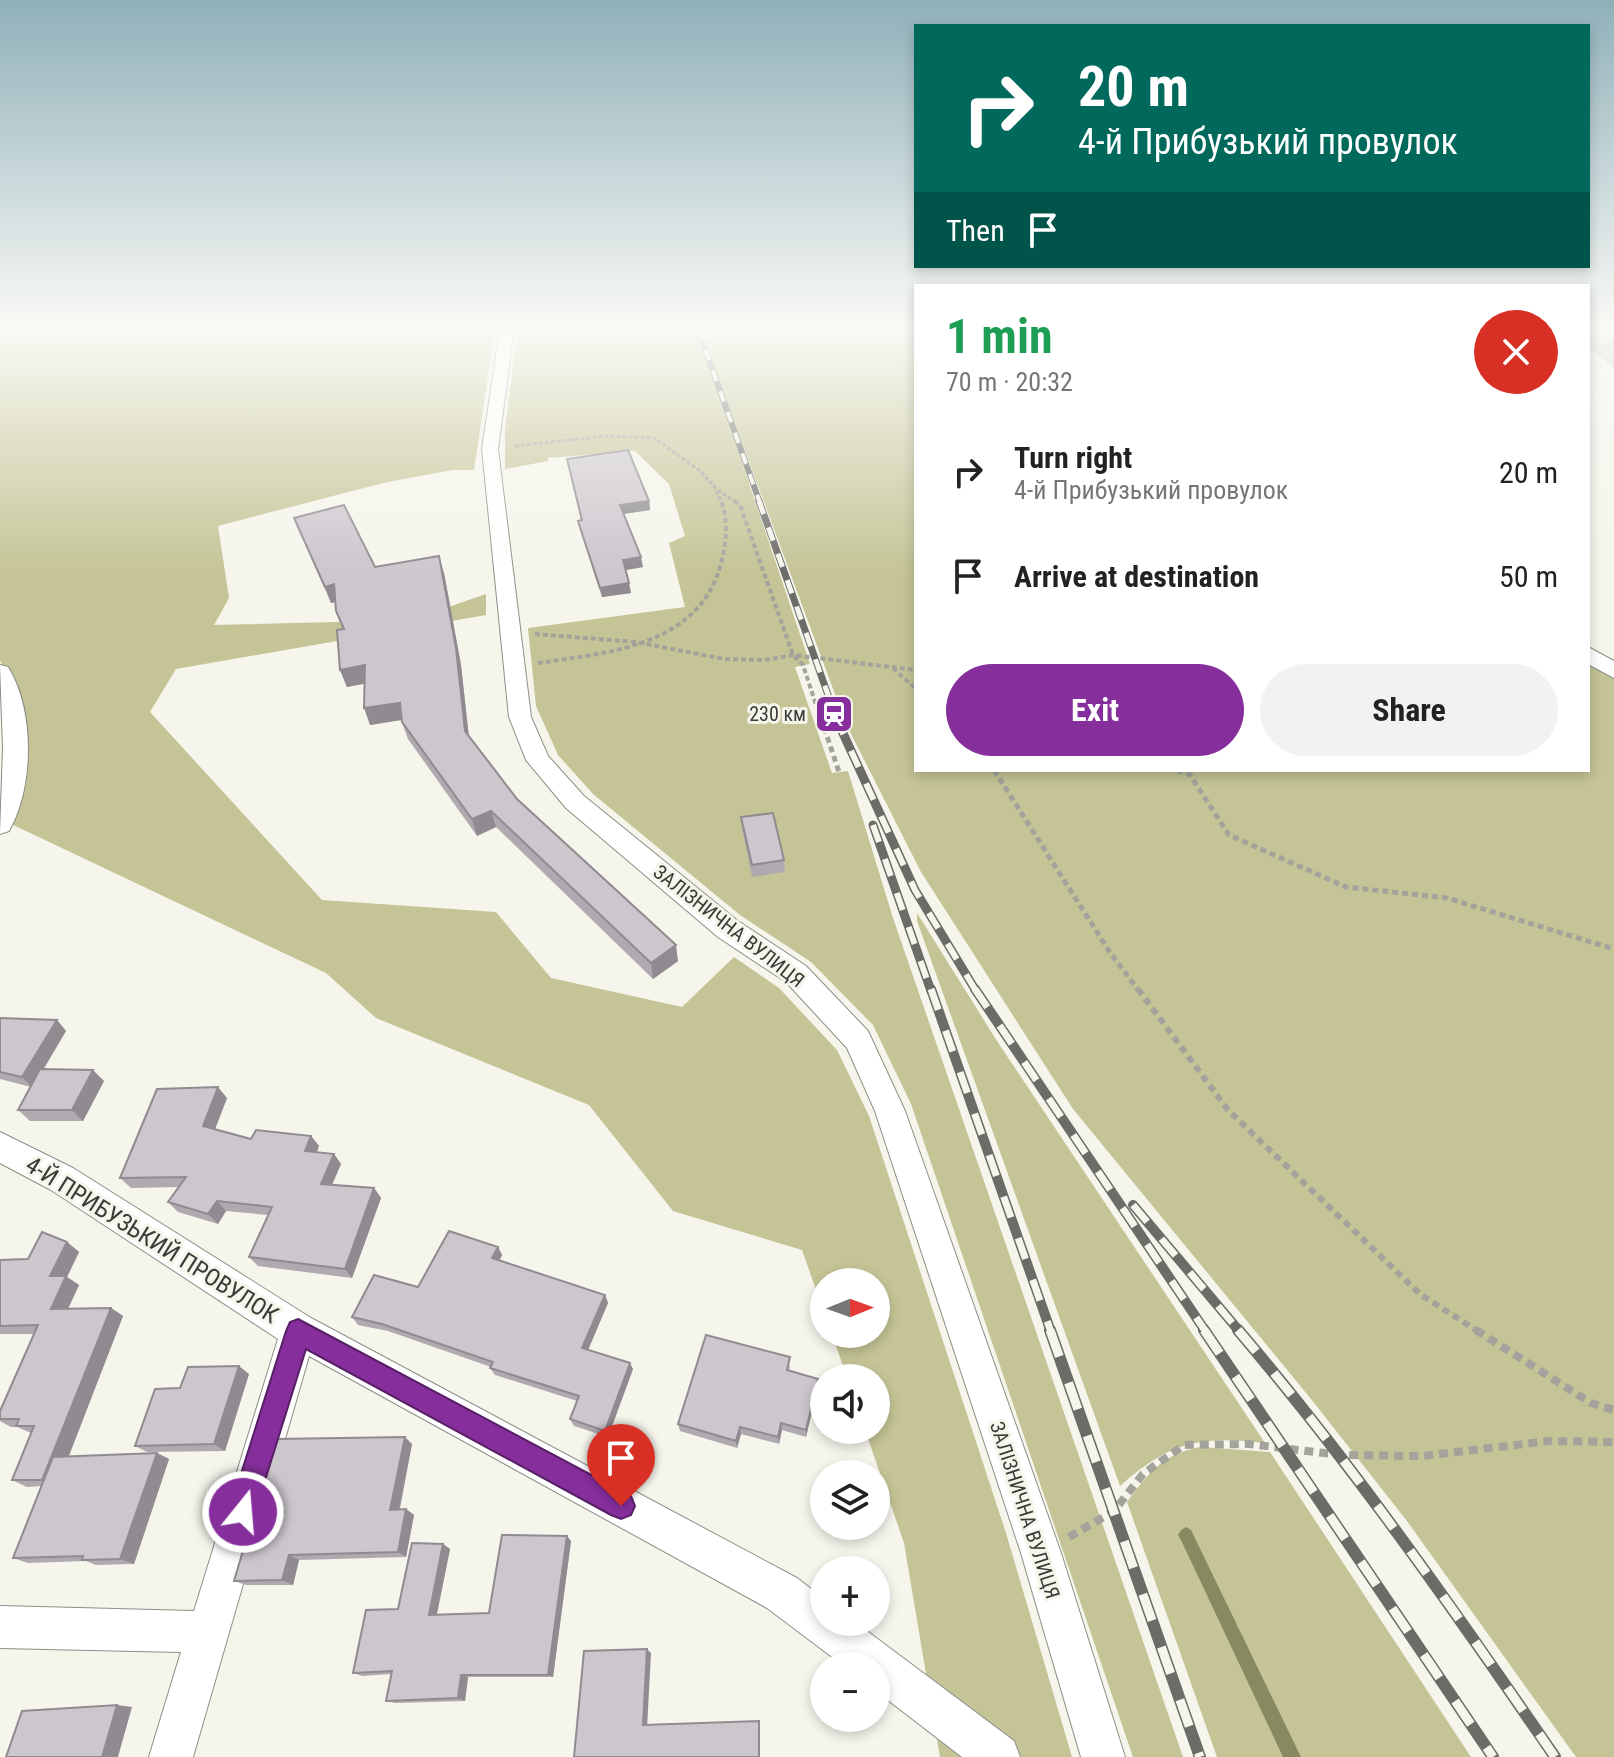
<!DOCTYPE html>
<html lang="en">
<head>
<meta charset="utf-8">
<style>
	body { margin:0; font-family:"Roboto Condensed",sans-serif; background:#f2f2f2; color:#222; height:100vh; display:flex; flex-direction:column; font-size:30px; white-space:nowrap }
	* { box-sizing:border-box; margin:0 }
	p { font-size:26px; color:#767676 }
	.icon { flex:none; width:44px; height:44px; fill:none; stroke:currentColor; stroke-width:2; stroke-linecap:round; stroke-linejoin:round }
	.map { position:relative; flex:1; overflow:hidden }
	.sheet { position:absolute; left:914px; top:284px; width:676px; height:488px; display:flex; flex-direction:column; background:#fff; border-radius:0px; box-shadow:0 4px 12px #0003 }
	.sheet>* { flex:none }
	.top-card { position:absolute; left:914px; top:24px; width:676px; height:244px; border-radius:0px; box-shadow:0 4px 12px #0003; background:#00695c; color:#fff; overflow:hidden }
	.needle { width:52px; rotate:89deg }
	.fabs { position:absolute; left:810px; top:1268px; display:grid; gap:16px }
	.fabs a { display:grid; place-items:center; width:80px; height:80px; border-radius:50%; background:#fff; box-shadow:0 4px 12px #0003; font-size:40px }
	.pin { position:absolute; display:grid; place-items:center; width:68px; height:68px; color:#fff; margin:-82px -34px; border-radius:50% 50% 50% 0; rotate:-45deg; box-shadow:0 0 8px #0007 }
	.pin .icon { rotate:45deg }
	.me { position:absolute; width:88px; margin:-44px; rotate:17deg; stroke-linejoin:round; filter:drop-shadow(0 0 6px #0008) }
	.turn { display:flex; align-items:center; gap:28px; height:168px; padding:0 32px; font-size:36px }
	.turn .icon { width:104px; height:104px; stroke-width:2.5 }
	.turn b { display:block; font-size:56px; line-height:68px }
	.then { display:flex; align-items:center; height:76px; padding:0 32px; background:#0003; gap:16px; font-size:30px }
	.round { display:grid; place-items:center; flex:none; width:84px; height:84px; border-radius:42px; background:#f2f2f2 }
	.head { display:flex; align-items:center; justify-content:space-between; height:136px; padding:0 32px }
	h1 { font-size:48px; font-weight:700; line-height:60px; color:#1e9e55 }
	.button { display:flex; gap:16px; margin-top:auto; padding:16px 32px }
	.button a { flex:1; height:92px; border-radius:48px; background:#862f9c; color:#fff; font-size:32px; font-weight:700; line-height:92px; text-align:center }
	.button a+a { background:#f2f2f2; color:#222 }
	ul { padding:0; list-style:none }
	li { display:flex; align-items:center; gap:24px; height:104px; padding:0 32px }
	li div { flex:1 }
	li b { display:block; font-size:30px }
	li em { font-style:normal }
	.map>svg:first-child { display:block }
	.green { fill:#c4c496 }
	.lines { fill:none; stroke-linecap:round; stroke-linejoin:round }
	.stream { fill:#898961; fill-rule:evenodd }
	.street-casing { stroke:#8d8e86; stroke-width:2 }
	.path-far4 { stroke:#a3a39c; stroke-width:3; stroke-dasharray:4 2; stroke-linecap:butt }
	.path-far3 { stroke:#a3a39c; stroke-width:4; stroke-dasharray:5 3; stroke-linecap:butt }
	.path-far2 { stroke:#a3a39c; stroke-width:5; stroke-dasharray:6 4; stroke-linecap:butt }
	.path-far1 { stroke:#a3a39c; stroke-width:6; stroke-dasharray:7 5; stroke-linecap:butt }
	.path { stroke:#a3a39c; stroke-width:8; stroke-dasharray:9 6; stroke-linecap:butt }
	.street { fill:#fff; fill-rule:evenodd }
	.rail-far4-casing { stroke:#6b6b67; stroke-width:6 }
	.rail-far3-casing { stroke:#6b6b67; stroke-width:7 }
	.rail-far2-casing { stroke:#6b6b67; stroke-width:9 }
	.rail-far1-casing { stroke:#6b6b67; stroke-width:10 }
	.rail-casing { stroke:#6b6b67; stroke-width:12 }
	.rail-far4 { stroke:#f5f5ec; stroke-width:4; stroke-dasharray:11; stroke-linecap:butt }
	.rail-far3 { stroke:#f5f5ec; stroke-width:5; stroke-dasharray:14; stroke-linecap:butt }
	.rail-far2 { stroke:#f5f5ec; stroke-width:6; stroke-dasharray:18; stroke-linecap:butt }
	.rail-far1 { stroke:#f5f5ec; stroke-width:7; stroke-dasharray:22; stroke-linecap:butt }
	.rail { stroke:#f5f5ec; stroke-width:9; stroke-dasharray:28; stroke-linecap:butt }
	.wall { fill:#afaab0 }
	.shaded-wall { fill:#8f8b90 }
	.building { fill:#ccc6cd; stroke:#8f8b90; stroke-width:2 }
	.route { fill:#862f9c; stroke:#571f65; stroke-width:2 }
	.labels { text-anchor:middle; dominant-baseline:central; stroke-width:6; stroke-linejoin:round; paint-order:stroke }
	.poi-label { font-size:20px; fill:#3b3b38; stroke:#f5f5ec; text-anchor:end }
	.street-label { font-size:20px; fill:#3b3b38; stroke:#f5f5ec }
	.near-street-label { font-size:24px; fill:#3b3b38; stroke:#f5f5ec }
</style>
</head>
<body>
<div class="map">
<svg width="1614" height="1757" viewBox="0 0 1614 1757">
	<rect width="100%" height="100%" fill="#f5f5ec"/>
	<path class="green" d="M 0,329 L 495,329 L 474,470 L 452,470 L 383,483 L 218,526 L 229,598 L 214,625 L 379,621 L 434,612 L 486,594 L 486,615 L 176,669 L 150,712 L 322,900 L 496,912 L 551,978 L 682,1007 L 734,957 L 779,988 L 837,1050 L 869,1116 L 1006,1533 L 1072,1757 L 940,1757 L 904,1543 L 865,1430 L 876,1430 L 876,1378 L 847,1378 L 832,1334 L 876,1334 L 876,1282 L 824,1282 L 824,1312 L 802,1250 L 673,1211 L 589,1105 L 376,1018 L 326,973 L 9,823 L 17,689 L 0,661 Z
		M 518,329 L 697,329 L 810,664 L 795,667 L 832,773 L 848,771 L 893,918 L 1183,1757 L 1133,1757 L 911,1104 L 873,1025 L 811,962 L 740,915 L 593,794 L 558,755 L 536,706 L 528,628 L 685,607 L 669,543 L 685,536 L 669,484 L 635,451 L 548,458 L 548,461 L 505,469 L 505,428 Z
		M 700,329 L 916,329 L 916,770 L 1588,770 L 1588,661 L 1614,678 L 1614,1757 L 1576,1757 L 1407,1521 L 1311,1399 L 1073,1109 L 921,872 L 846,724 Z
		M 917,913 L 997,1041 L 1265,1443 C 1200,1435 1169,1442 1120,1486 L 917,921 Z
		M 1201,1447 L 1270,1452 L 1471,1757 L 1217,1757 L 1127,1502 C 1148,1474 1163,1453 1201,1447 Z"/>
	<g class="lines">
		<path class="stream" d="M 1186,1527 L 1191,1530 L 1301,1757 L 1283,1757 L 1181,1540 L 1178,1535 L 1181,1530 Z"/>
		<g class="street-casing">
			<path id="street" d="M 500,329 L 514,329 L 498,449 L 531,717 L 548,756 L 584,796 L 738,921 L 806,966 L 868,1031 L 905,1111 L 1061,1553 L 1125,1757 L 1081,1757 L 1021,1553 L 875,1111 L 847,1048 L 786,982 L 718,937 L 566,808 L 526,760 L 509,717 L 482,449 Z
				M 1588,647 L 1614,661 L 1614,678 L 1588,664 Z
				M 0,665 L 8,667 C 35,710 34,788 9,831 L 0,834 L 3,748 Z
				M 0,1132 L 73,1168 L 311,1318 L 797,1578 L 824,1599 L 824,1622 L 855,1622 L 1014,1741 L 1020,1757 L 962,1757 L 876,1691 L 876,1666 L 844,1666 L 767,1608 L 309,1356 L 193,1757 L 149,1757 L 181,1652 L 0,1648 L 0,1606 L 194,1611 L 278,1339 L 51,1190 L 0,1163 Z"/>
		</g>
		<path class="path-far4" d="M 515,446 L 606,436 L 654,438 L 699,470 L 714,486 L 722,503
			M 718,490 L 737,503"/>
		<path class="path-far3" d="M 734,501 L 740,505 L 793,655 L 803,665 L 821,720
			M 535,634 L 636,642 L 724,659 L 764,660 L 793,655 L 916,670
			M 538,663 C 608,653 697,646 720,567 C 726,546 729,521 721,501
			M 893,668 L 916,689"/>
		<path class="path-far2" d="M 821,718 L 839,772
			M 994,770 L 1109,951 L 1139,991
			M 1177,770 L 1190,775 L 1229,835 L 1346,887 L 1447,898 L 1614,949"/>
		<path class="path-far1" d="M 1138,989 L 1228,1110 L 1420,1294 L 1479,1332"/>
		<path class="path" d="M 1476,1330 L 1591,1403 L 1614,1410
			M 1069,1537 L 1114,1511 L 1143,1474 L 1184,1445 L 1249,1444 L 1340,1455 L 1423,1456 L 1549,1441 L 1614,1442"/>
		<use href="#street" class="street"/>
		<g class="rail-far4-casing">
			<path id="rail-far4" d="M 698,329 L 760,503"/>
		</g>
		<g class="rail-far3-casing">
			<path id="rail-far3" d="M 759,501 L 837,720"/>
		</g>
		<g class="rail-far2-casing">
			<path id="rail-far2" d="M 836,718 L 915,890 L 976,991
				M 873,825 L 931,991"/>
		</g>
		<g class="rail-far1-casing">
			<path id="rail-far1" d="M 931,989 L 1051,1332
				M 975,989 L 1206,1332
				M 1133,1205 L 1240,1332"/>
		</g>
		<g class="rail-casing">
			<path id="rail" d="M 1050,1330 L 1200,1757
				M 1204,1330 L 1493,1757
				M 1238,1330 C 1353,1465 1454,1610 1555,1757"/>
		</g>
		<use href="#rail-far4" class="rail-far4"/>
		<use href="#rail-far3" class="rail-far3"/>
		<use href="#rail-far2" class="rail-far2"/>
		<use href="#rail-far1" class="rail-far1"/>
		<use href="#rail" class="rail"/>
	</g>
	<path class="wall" d="M 1588,329 L 1614,329 L 1614,368 L 1588,346 Z
		M 569,468 L 649,501 L 650,510 L 624,514 L 643,567 L 626,570 L 631,593 L 602,597 L 580,530 L 578,521 L 581,520 Z
		M 294,518 L 375,567 L 444,573 L 461,665 L 469,737 L 517,799 L 678,961 L 653,979 L 496,827 L 477,836 L 408,739 L 401,720 L 370,725 L 364,684 L 347,687 L 340,670 L 343,629 L 336,611 L 335,602 L 331,603 Z
		M 741,817 L 784,860 L 785,872 L 752,877 L 742,829 Z
		M 0,1018 L 57,1020 L 66,1031 L 44,1069 L 104,1081 L 83,1121 L 30,1121 L 18,1110 L 31,1087 L 0,1079 Z
		M 227,1098 L 215,1129 L 251,1139 L 311,1136 L 319,1146 L 317,1152 L 334,1154 L 341,1164 L 332,1185 L 374,1188 L 381,1198 L 352,1278 L 258,1266 L 249,1257 L 268,1215 L 226,1211 L 218,1224 L 178,1212 L 168,1202 L 178,1187 L 131,1188 L 120,1178 Z
		M 67,1242 L 79,1252 L 67,1277 L 79,1285 L 68,1309 L 111,1308 L 123,1316 L 69,1456 L 157,1453 L 169,1459 L 134,1564 L 96,1565 L 86,1561 L 28,1563 L 13,1558 L 42,1486 L 27,1487 L 12,1480 L 31,1433 L 17,1427 L 11,1427 L 0,1421 L 0,1411 L 34,1334 L 0,1334 L 0,1260 L 28,1259 Z
		M 498,1247 L 502,1255 L 499,1261 L 605,1295 L 608,1303 L 588,1349 L 633,1369 L 608,1437 L 574,1426 L 570,1419 L 577,1401 L 495,1375 L 490,1368 L 491,1367 L 388,1331 L 358,1325 L 352,1317 L 418,1287 Z
		M 790,1365 L 789,1371 L 818,1386 L 806,1437 L 782,1430 L 779,1444 L 741,1434 L 737,1448 L 680,1431 L 678,1424 Z
		M 249,1374 L 225,1451 L 147,1452 L 135,1446 L 180,1388 Z
		M 412,1444 L 400,1509 L 406,1509 L 414,1515 L 406,1557 L 299,1560 L 293,1585 L 246,1585 L 234,1581 Z
		M 571,1541 L 553,1677 L 468,1677 L 465,1701 L 395,1703 L 386,1701 L 391,1674 L 362,1676 L 353,1673 L 443,1544 L 450,1549 L 437,1614 L 489,1613 Z"/>
	<path class="shaded-wall" d="M 649,501 L 650,510 L 622,514 L 620,505 Z
		M 439,556 L 444,573 L 461,665 L 470,748 L 465,731 Z
		M 641,557 L 643,567 L 625,570 L 623,560 Z
		M 629,583 L 631,593 L 602,597 L 600,588 Z
		M 334,584 L 340,601 L 331,603 L 325,587 Z
		M 365,665 L 371,682 L 347,687 L 340,670 Z
		M 400,703 L 407,719 L 370,725 L 364,708 Z
		M 491,811 L 496,827 L 477,836 L 472,819 Z
		M 676,945 L 678,961 L 653,979 L 651,963 Z
		M 57,1020 L 66,1031 L 32,1087 L 22,1077 Z
		M 93,1070 L 104,1081 L 83,1121 L 72,1110 Z
		M 218,1087 L 227,1098 L 212,1137 L 203,1126 Z
		M 311,1136 L 319,1146 L 313,1161 L 305,1151 Z
		M 334,1154 L 341,1164 L 328,1194 L 321,1184 Z
		M 374,1188 L 381,1198 L 352,1278 L 345,1269 Z
		M 217,1201 L 226,1211 L 218,1224 L 208,1214 Z
		M 67,1242 L 79,1252 L 67,1277 L 79,1285 L 64,1317 L 51,1309 L 50,1276 Z
		M 498,1247 L 502,1255 L 496,1267 L 492,1258 Z
		M 605,1295 L 608,1303 L 586,1355 L 582,1348 Z
		M 111,1308 L 123,1316 L 57,1486 L 42,1480 Z
		M 630,1363 L 633,1369 L 608,1437 L 605,1431 Z
		M 239,1366 L 249,1374 L 225,1451 L 214,1444 Z
		M 818,1379 L 818,1386 L 806,1437 L 806,1430 Z
		M 781,1423 L 782,1430 L 779,1444 L 778,1437 Z
		M 740,1427 L 741,1434 L 737,1448 L 736,1441 Z
		M 405,1437 L 412,1444 L 398,1515 L 390,1510 Z
		M 157,1453 L 169,1459 L 134,1564 L 120,1559 Z
		M 406,1509 L 414,1515 L 406,1557 L 398,1552 Z
		M 567,1536 L 571,1541 L 553,1677 L 548,1675 Z
		M 443,1544 L 450,1549 L 436,1618 L 429,1615 Z
		M 289,1555 L 299,1560 L 293,1585 L 282,1580 Z
		M 647,1649 L 651,1653 L 647,1728 L 643,1725 Z
		M 461,1675 L 468,1677 L 465,1701 L 458,1698 Z
		M 117,1705 L 132,1707 L 118,1757 L 102,1757 Z
		M 759,1721 L 760,1724 L 760,1757 L 759,1757 Z"/>
	<path class="building" d="M 1593,329 L 1614,329 L 1614,346 Z
		M 628,450 L 649,501 L 620,505 L 641,557 L 623,560 L 629,583 L 600,588 L 578,521 L 582,520 L 567,459 Z
		M 344,505 L 375,567 L 439,556 L 456,648 L 465,731 L 517,799 L 676,945 L 651,963 L 491,811 L 472,819 L 402,722 L 400,703 L 364,708 L 365,665 L 340,670 L 337,630 L 344,629 L 336,611 L 334,584 L 325,587 L 294,518 Z
		M 773,813 L 784,860 L 752,865 L 741,817 Z
		M 0,1018 L 57,1020 L 22,1077 L 0,1072 Z
		M 40,1069 L 93,1070 L 72,1110 L 18,1110 Z
		M 218,1087 L 203,1126 L 251,1139 L 256,1130 L 311,1136 L 305,1151 L 334,1154 L 321,1184 L 374,1188 L 345,1269 L 249,1257 L 272,1207 L 217,1201 L 208,1214 L 168,1202 L 186,1177 L 120,1178 L 157,1089 Z
		M 449,1231 L 498,1247 L 492,1258 L 605,1295 L 582,1348 L 630,1363 L 605,1431 L 570,1419 L 579,1396 L 490,1368 L 493,1362 L 382,1324 L 352,1317 L 374,1275 L 418,1287 Z
		M 42,1232 L 67,1242 L 50,1276 L 66,1276 L 51,1309 L 111,1308 L 42,1480 L 12,1480 L 34,1426 L 16,1426 L 19,1419 L 0,1419 L 0,1411 L 38,1325 L 0,1326 L 0,1260 L 28,1259 Z
		M 706,1335 L 790,1357 L 787,1370 L 818,1379 L 806,1430 L 781,1423 L 778,1437 L 740,1427 L 736,1441 L 678,1424 Z
		M 239,1366 L 214,1444 L 135,1446 L 155,1389 L 180,1388 L 188,1367 Z
		M 405,1437 L 390,1510 L 406,1509 L 398,1552 L 289,1555 L 282,1580 L 234,1581 L 276,1439 Z
		M 157,1453 L 120,1559 L 82,1560 L 83,1556 L 13,1558 L 53,1457 Z
		M 502,1535 L 567,1536 L 548,1675 L 461,1675 L 458,1698 L 386,1701 L 392,1671 L 353,1673 L 366,1610 L 398,1609 L 412,1543 L 443,1544 L 429,1615 L 489,1613 Z
		M 647,1649 L 643,1725 L 759,1721 L 759,1757 L 574,1757 L 584,1651 Z
		M 117,1705 L 102,1757 L 6,1757 L 22,1711 Z"/>
	<linearGradient id="sky" x2="0" y2="1"><stop stop-color="#8fb0b9"/><stop offset="0.57" stop-color="#fafaf6"/><stop offset="1" stop-color="#fafaf6" stop-opacity="0"/></linearGradient>
	<rect width="1614" height="575" fill="url(#sky)"/>
	<path class="route" d="M 298,1319 L 631,1496 L 635,1506 L 631,1515 L 621,1519 L 611,1515 L 306,1349 L 252,1522 L 243,1526 L 233,1522 L 229,1512 L 286,1331 L 290,1322 Z"/>
	<defs>
		<g id="station-square" transform="scale(2)"><rect x="-9" y="-9" width="18" height="18" rx="4" fill="#862f9c" stroke="#f5f5ec"/><path d="M-3-6H3Q5-6 5-4V2Q5 4 3 4L4.5 6H3L1.5 4h-3L-3 6H-4.5L-3 4Q-5 4-5 2V-4Q-5-6-3-6ZM-3.5-4v3h7v-3ZM-3.5 1v1.5H-2V1ZM2 1v1.5H3.5V1Z" fill="#fff"/></g>
	</defs>
	<g fill-rule="evenodd">
		<use href="#station-square" x="834" y="714"/>
	</g>
	<g class="labels">
		<g class="poi-label">
			<text x="806" y="714">230 км</text>
		</g>
		<g class="street-label">
			<text transform="translate(729 926) rotate(38)">ЗАЛІЗНИЧНА ВУЛИЦЯ</text>
			<text transform="translate(1025 1510) rotate(72)">ЗАЛІЗНИЧНА ВУЛИЦЯ</text>
		</g>
		<g class="near-street-label">
			<text transform="translate(152 1240) rotate(32)">4-Й ПРИБУЗЬКИЙ ПРОВУЛОК</text>
		</g>
	</g>
</svg>
<div class="fabs">
<a><svg class="needle" viewBox="-14 -14 28 28"><path d="M0-13l5 13h-10z" fill="#e53935"/><path d="M0 13l5-13h-10z" fill="#767676"/></svg></a>
<a><svg class="icon" aria-label="sound" viewBox="0 0 24 24"><path d="M4 9h4l5-4v14l-5-4H4zM17 9q2 3 0 6"/></svg></a>
<a><svg class="icon" aria-label="layers" viewBox="0 0 24 24"><path d="M12 4l9 5-9 5-9-5zM3 14l9 5 9-5"/></svg></a>
<a>+</a>
<a>−</a>
</div>
<div class="pin" style="left:621px;top:1506px;background:#d93025"><svg class="icon" aria-label="arrive" viewBox="0 0 24 24"><path d="M6 21V4h12l-3 4 3 4H6"/></svg></div>
<svg class="me" style="left:243px;top:1512px" viewBox="-20 -20 40 40"><circle r="17" fill="#862f9c" stroke="#fff" stroke-width="3"/><path d="M0-11L8 9 0 5-8 9z" fill="#fff"/></svg>
<div class="top-card">
<div class="turn"><svg class="icon" aria-label="right" viewBox="0 0 24 24"><path d="M7 20v-9h11M14 6l5 5-5 5"/></svg><div><b>20 m</b>4-й Прибузький провулок</div></div>
<div class="then">Then<svg class="icon" aria-label="arrive" viewBox="0 0 24 24"><path d="M6 21V4h12l-3 4 3 4H6"/></svg></div>
</div>
<section class="sheet">
<div class="head"><div><h1>1 min</h1><p>70 m · 20:32</p></div><a class="round" style="background:#d93025;color:#fff"><svg class="icon" aria-label="close" viewBox="0 0 24 24"><path d="M6 6l12 12M18 6L6 18"/></svg></a></div>
<ul>
<li><svg class="icon" aria-label="right" viewBox="0 0 24 24"><path d="M7 20v-9h11M14 6l5 5-5 5"/></svg><div><b>Turn right</b><p>4-й Прибузький провулок</p></div><em>20 m</em></li>
<li><svg class="icon" aria-label="arrive" viewBox="0 0 24 24"><path d="M6 21V4h12l-3 4 3 4H6"/></svg><div><b>Arrive at destination</b></div><em>50 m</em></li>
</ul>
<div class="button"><a>Exit</a><a>Share</a></div>
</section>
</div>
</body>
</html>
